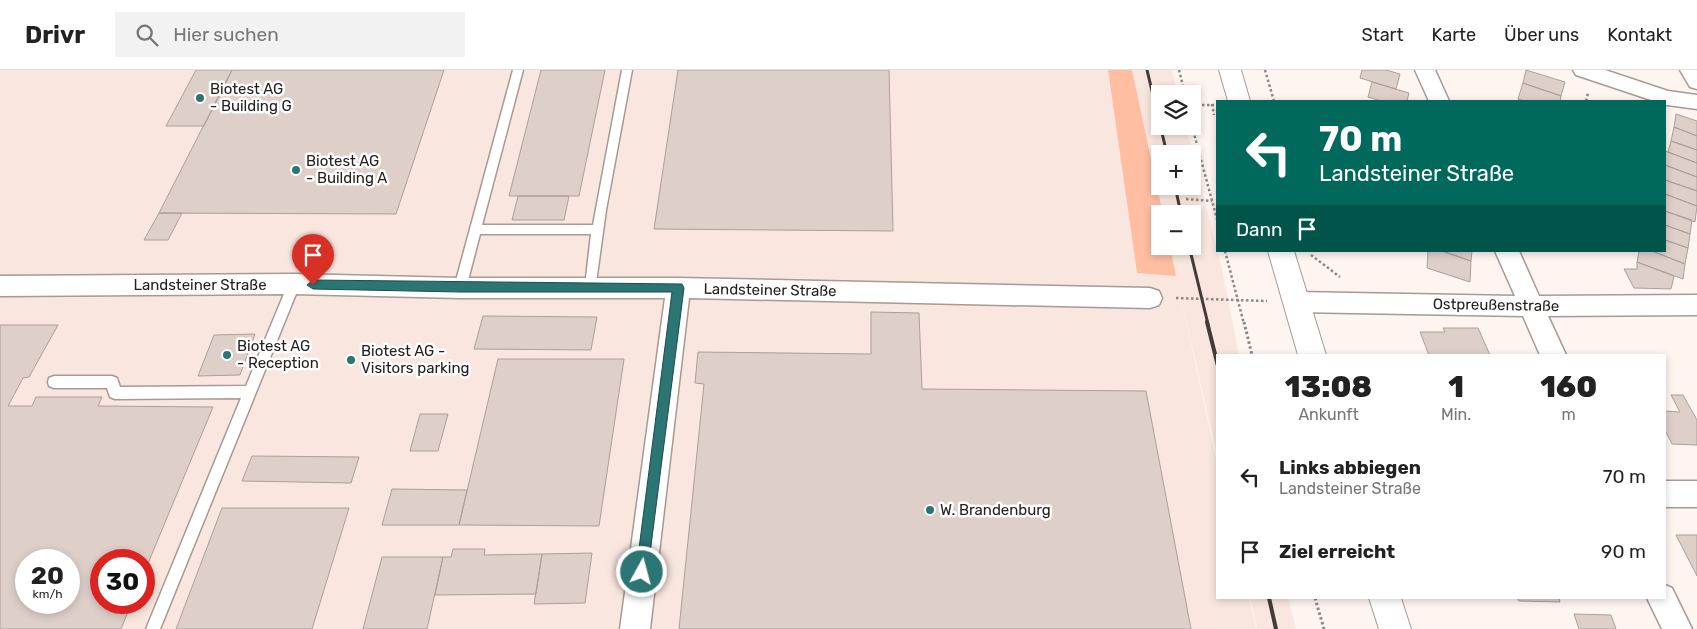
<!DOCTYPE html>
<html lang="de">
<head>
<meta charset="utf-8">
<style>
	body { margin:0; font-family:Rubik,sans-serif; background:#f2f2f2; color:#222; height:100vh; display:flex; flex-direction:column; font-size:19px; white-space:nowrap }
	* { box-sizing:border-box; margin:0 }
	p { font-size:16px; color:#767676 }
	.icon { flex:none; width:28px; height:28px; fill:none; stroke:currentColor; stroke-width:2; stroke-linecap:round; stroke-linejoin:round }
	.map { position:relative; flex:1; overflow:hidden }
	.details { position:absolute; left:1216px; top:284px; width:450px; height:245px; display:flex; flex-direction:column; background:#fff; border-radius:0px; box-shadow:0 2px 8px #0003 }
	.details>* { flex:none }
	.hud { position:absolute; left:1216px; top:30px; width:450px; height:152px; border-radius:0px; box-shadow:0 2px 8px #0003; background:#00695c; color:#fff; overflow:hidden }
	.buttons { position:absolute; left:1151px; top:15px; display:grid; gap:10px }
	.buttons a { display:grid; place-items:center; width:50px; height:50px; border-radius:0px; background:#fff; box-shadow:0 2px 8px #0003; font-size:25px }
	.speed { position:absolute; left:15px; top:479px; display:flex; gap:10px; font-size:25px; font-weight:700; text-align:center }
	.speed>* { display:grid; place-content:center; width:65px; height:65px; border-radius:50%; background:#fff; box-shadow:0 2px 8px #0003; line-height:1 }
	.speed small { font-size:12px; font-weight:400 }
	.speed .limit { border:8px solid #d22; background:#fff; color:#111 }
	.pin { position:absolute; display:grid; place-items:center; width:42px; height:42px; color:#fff; margin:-51px -21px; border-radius:50% 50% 50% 0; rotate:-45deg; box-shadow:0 0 5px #0007 }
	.pin .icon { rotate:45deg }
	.me { position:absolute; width:55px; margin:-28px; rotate:7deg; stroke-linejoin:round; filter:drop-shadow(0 0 4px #0008) }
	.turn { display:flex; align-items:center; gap:18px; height:105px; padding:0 20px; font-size:22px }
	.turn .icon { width:65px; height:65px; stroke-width:2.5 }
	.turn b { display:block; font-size:35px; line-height:42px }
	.then { display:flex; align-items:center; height:48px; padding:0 20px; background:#0003; gap:10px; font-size:19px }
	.eta { display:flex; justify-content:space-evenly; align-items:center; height:85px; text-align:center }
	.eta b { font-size:30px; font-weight:800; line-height:35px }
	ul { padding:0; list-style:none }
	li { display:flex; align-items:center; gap:15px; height:75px; padding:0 20px }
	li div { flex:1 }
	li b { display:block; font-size:19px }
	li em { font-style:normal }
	header { display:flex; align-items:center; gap:30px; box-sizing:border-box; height:70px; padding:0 25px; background:#fff; border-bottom:1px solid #e0e0e0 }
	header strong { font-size:24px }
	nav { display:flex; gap:28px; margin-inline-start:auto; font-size:18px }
	.search { width:350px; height:45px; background:#f2f2f2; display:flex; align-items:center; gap:12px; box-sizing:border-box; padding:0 18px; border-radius:0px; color:#767676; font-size:19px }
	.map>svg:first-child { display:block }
	.built { fill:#f9e7df; fill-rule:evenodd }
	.green { fill:#ffbea2 }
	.building { fill:#decfc9; stroke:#ac9e98; fill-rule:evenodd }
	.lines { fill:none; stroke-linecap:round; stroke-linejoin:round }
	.service-casing { stroke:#a79993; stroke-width:3 }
	.minor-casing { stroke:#a79993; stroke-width:3 }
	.tertiary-casing { stroke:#a79993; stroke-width:2 }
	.path-far1 { stroke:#8d8783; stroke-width:2.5; stroke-dasharray:2.5 2.5; stroke-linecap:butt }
	.path { stroke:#8d8783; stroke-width:3; stroke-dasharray:2.5 2.5; stroke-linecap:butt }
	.service { fill:#fff; fill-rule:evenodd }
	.minor { fill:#fff; fill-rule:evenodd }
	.tertiary { fill:#fff; fill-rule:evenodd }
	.rail-far1 { stroke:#423c39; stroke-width:3 }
	.rail { stroke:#423c39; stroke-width:4 }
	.route { fill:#2b7575; stroke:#1c4c4c }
	.poi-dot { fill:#2b7575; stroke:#fff; stroke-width:2 }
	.labels { text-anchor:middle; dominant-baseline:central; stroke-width:5; stroke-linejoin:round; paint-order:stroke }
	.poi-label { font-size:15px; fill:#25201d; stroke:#fff; text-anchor:start }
	.street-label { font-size:15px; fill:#25201d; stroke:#fff }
</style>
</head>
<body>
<header>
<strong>Drivr</strong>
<div class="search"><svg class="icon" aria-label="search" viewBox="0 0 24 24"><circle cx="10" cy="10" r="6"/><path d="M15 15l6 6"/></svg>Hier suchen</div>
<nav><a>Start</a><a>Karte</a><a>Über uns</a><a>Kontakt</a></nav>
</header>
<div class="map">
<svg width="1697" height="559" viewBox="0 0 1697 559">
	<rect width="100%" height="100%" fill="#fef5f1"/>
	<path class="built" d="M 0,0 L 1108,0 L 1137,203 L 1176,206 L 1170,176 L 1192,176 L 1192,144 L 1163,144 L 1132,0 L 1172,0 L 1178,24 L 1160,24 L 1160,56 L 1186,56 L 1222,199 L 1239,285 L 1218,285 L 1217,386 L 1179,219 L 1217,393 L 1218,528 L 1249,528 L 1256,559 L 0,559 ZM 1160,84 L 1192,84 L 1192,116 L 1160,116 ZM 26,490 L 69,490 L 69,532 L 26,532 ZM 101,490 L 144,490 L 144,532 L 101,532 Z
		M 1250,528 L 1288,528 L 1296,559 L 1257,559 Z"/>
	<path class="green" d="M 1108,0 L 1132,0 L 1163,144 L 1160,144 L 1160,176 L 1170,176 L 1176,206 L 1137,203 Z"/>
	<path class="building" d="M 196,0 L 232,0 L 204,56 L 166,56 Z
		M 232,0 L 444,0 L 396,144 L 159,143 Z
		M 541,0 L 605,0 L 579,126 L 509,126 Z
		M 678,0 L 889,0 L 893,161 L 654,159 Z
		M 1362,0 L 1386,0 L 1400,4 L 1396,19 L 1360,8 Z
		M 1526,0 L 1565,12 L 1561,26 L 1523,13 Z
		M 1372,12 L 1409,23 L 1407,31 L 1381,31 L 1368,27 Z
		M 1523,13 L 1561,26 L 1560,31 L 1525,31 L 1518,29 Z
		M 1676,44 L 1697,51 L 1697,66 L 1674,57 Z
		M 1674,57 L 1697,66 L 1697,80 L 1671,71 Z
		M 1671,71 L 1697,80 L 1697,93 L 1668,82 Z
		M 1665,81 L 1697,93 L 1697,107 L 1665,95 Z
		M 1665,95 L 1697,107 L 1697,121 L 1665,110 Z
		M 1665,110 L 1697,121 L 1697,136 L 1665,124 Z
		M 1665,124 L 1697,136 L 1695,152 L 1665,141 Z
		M 518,126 L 569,126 L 564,150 L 512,150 Z
		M 1665,141 L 1692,150 L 1690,164 L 1665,155 Z
		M 159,143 L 182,143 L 168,170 L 144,170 Z
		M 1665,155 L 1690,164 L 1688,178 L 1665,170 Z
		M 1665,170 L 1688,178 L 1685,194 L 1652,181 L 1665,181 Z
		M 1428,181 L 1442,181 L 1471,191 L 1470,212 L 1427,198 Z
		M 1442,181 L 1472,181 L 1471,191 Z
		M 1639,181 L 1652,181 L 1685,194 L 1683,209 L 1637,192 Z
		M 1637,192 L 1674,206 L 1671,219 L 1634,218 L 1624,199 L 1637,199 Z
		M 871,242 L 919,243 L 922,319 L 1146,321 L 1191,559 L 679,559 L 704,314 L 695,313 L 698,282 L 871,284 Z
		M 483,246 L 597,247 L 591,280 L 474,279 Z
		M 0,255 L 58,255 L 29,307 L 23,308 L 8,336 L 32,336 L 36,327 L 102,327 L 98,336 L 213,337 L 144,503 L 144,490 L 101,490 L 101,532 L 132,532 L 121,559 L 0,559 ZM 26,490 L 69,490 L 69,532 L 26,532 Z
		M 1443,258 L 1478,258 L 1490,285 L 1429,285 L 1420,262 L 1445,262 Z
		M 255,264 L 240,305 L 198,306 L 214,265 Z
		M 498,289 L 624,289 L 599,456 L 459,455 Z
		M 1671,325 L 1683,325 L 1697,350 L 1697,375 L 1672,374 L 1665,360 L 1665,341 L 1680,342 Z
		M 420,344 L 448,344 L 438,381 L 410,381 Z
		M 252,386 L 359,387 L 351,413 L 242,411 Z
		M 392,419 L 467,420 L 459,455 L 382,455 Z
		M 222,438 L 349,438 L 312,559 L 176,559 Z
		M 1676,465 L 1697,465 L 1697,506 Z
		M 453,479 L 485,479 L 484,485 L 542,484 L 536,524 L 435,525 L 443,487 L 451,487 Z
		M 592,483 L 585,533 L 534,534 L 542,484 Z
		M 382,487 L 443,487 L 427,559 L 363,559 Z
		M 1517,528 L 1559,528 L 1560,532 L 1519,531 Z
		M 1574,544 L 1611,545 L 1616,559 L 1579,559 Z"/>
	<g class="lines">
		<g class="service-casing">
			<path id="service" d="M 513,0 L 523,0 L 482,155 L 593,155 L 622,0 L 632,0 L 606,140 L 595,220 L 587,220 L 585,217 L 591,164 L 480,164 L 466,218 L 464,221 L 456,221 L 454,218 Z
				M 294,209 L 298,211 L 300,214 L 160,559 L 146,559 L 241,328 L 115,329 L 110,327 L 107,318 L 54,318 L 49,316 L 48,312 L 49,308 L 54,306 L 112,306 L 117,308 L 120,317 L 246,316 L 288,214 L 290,211 Z"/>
		</g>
		<g class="minor-casing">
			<path id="minor" d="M 1415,0 L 1435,0 L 1449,31 L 1429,31 Z
				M 1573,0 L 1605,0 L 1668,21 L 1697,25 L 1697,39 L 1667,35 L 1665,35 L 1665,31 L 1654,31 L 1576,5 Z
				M 1680,0 L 1697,0 L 1697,19 L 1690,17 Z
				M 1495,181 L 1519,181 L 1539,226 L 1697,225 L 1697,245 L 1548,246 L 1566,285 L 1540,285 L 1523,246 L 1296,242 L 1287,239 L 1284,232 L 1287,225 L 1296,222 L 1515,226 Z
				M 294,204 L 460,208 L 678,208 L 1150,218 L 1159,221 L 1162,228 L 1159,235 L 1150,238 L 689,228 L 650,559 L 620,559 L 665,228 L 460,228 L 294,224 L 0,226 L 0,206 Z
				M 1665,411 L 1697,411 L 1697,437 L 1665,437 Z
				M 1665,515 L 1672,518 L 1692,559 L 1662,559 L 1647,528 L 1665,528 Z"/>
		</g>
		<g class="tertiary-casing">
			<path id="tertiary" d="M 1219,0 L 1241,0 L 1250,31 L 1228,31 Z
				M 1268,181 L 1294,181 L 1326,285 L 1298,285 Z
				M 1369,528 L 1401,528 L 1411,559 L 1379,559 Z"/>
		</g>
		<path class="path-far1" d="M 1179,0 L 1185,24
			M 1265,0 L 1274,31
			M 1586,31 L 1588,23
			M 1212,34 L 1214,45
			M 1192,35 L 1214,35
			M 1192,56 L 1218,153
			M 1186,129 L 1212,131
			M 1225,181 L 1244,254
			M 1311,185 L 1340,207
			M 1176,228 L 1267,231"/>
		<path class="path" d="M 1244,252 L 1252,285
			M 1315,528 L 1324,559"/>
		<use href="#service" class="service"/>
		<use href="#minor" class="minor"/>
		<use href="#tertiary" class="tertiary"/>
		<path class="rail-far1" d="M 1147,0 L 1167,84
			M 1175,116 L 1181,144
			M 1189,176 L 1208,254"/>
		<path class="rail" d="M 1207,252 L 1218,296
			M 1269,528 L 1276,559"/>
	</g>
	<path class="route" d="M 313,210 L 682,214 L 684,218 L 647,507 L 642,508 L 638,507 L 636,502 L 672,222 L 460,222 L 313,219 L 307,215 Z"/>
	<g class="poi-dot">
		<circle cx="200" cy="28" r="5"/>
		<circle cx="296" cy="100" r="5"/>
		<circle cx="227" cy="285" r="5"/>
		<circle cx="351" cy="290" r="5"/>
		<circle cx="930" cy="440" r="5"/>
	</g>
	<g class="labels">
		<g class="poi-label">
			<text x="210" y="19">Biotest AG<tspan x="210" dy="17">- Building G</tspan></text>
			<text x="306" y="91">Biotest AG<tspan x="306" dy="17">- Building A</tspan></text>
			<text x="237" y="276">Biotest AG<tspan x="237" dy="17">- Reception</tspan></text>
			<text x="361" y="281">Biotest AG -<tspan x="361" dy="17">Visitors parking</tspan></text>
			<text x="940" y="440">W. Brandenburg</text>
		</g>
		<g class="street-label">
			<text x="200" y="215">Landsteiner Straße</text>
			<text transform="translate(770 220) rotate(1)">Landsteiner Straße</text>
			<text transform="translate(1496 235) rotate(1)">Ostpreußenstraße</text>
		</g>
	</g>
</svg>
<div class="buttons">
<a><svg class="icon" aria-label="layers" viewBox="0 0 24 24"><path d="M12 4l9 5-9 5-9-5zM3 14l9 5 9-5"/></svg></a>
<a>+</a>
<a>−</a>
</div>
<div class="speed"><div>20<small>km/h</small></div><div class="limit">30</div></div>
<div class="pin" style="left:313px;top:215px;background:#d93025"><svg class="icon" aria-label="arrive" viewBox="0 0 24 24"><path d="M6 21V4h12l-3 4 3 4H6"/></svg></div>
<svg class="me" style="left:642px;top:502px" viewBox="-20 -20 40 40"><circle r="17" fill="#2b7575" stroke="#fff" stroke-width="3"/><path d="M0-11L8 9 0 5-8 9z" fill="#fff"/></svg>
<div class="hud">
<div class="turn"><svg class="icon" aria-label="left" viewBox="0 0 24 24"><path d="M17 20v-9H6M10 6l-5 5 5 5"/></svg><div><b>70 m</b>Landsteiner Straße</div></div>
<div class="then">Dann<svg class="icon" aria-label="arrive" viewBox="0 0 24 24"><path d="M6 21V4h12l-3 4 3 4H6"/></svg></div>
</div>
<section class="details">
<div class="eta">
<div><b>13:08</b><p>Ankunft</p></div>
<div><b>1</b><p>Min.</p></div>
<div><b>160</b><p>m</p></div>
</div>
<ul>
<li><svg class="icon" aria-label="left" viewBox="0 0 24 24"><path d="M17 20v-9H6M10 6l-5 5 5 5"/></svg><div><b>Links abbiegen</b><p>Landsteiner Straße</p></div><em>70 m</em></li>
<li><svg class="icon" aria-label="arrive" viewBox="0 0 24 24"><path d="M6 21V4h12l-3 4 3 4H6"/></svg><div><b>Ziel erreicht</b></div><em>90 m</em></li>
</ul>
</section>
</div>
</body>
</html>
